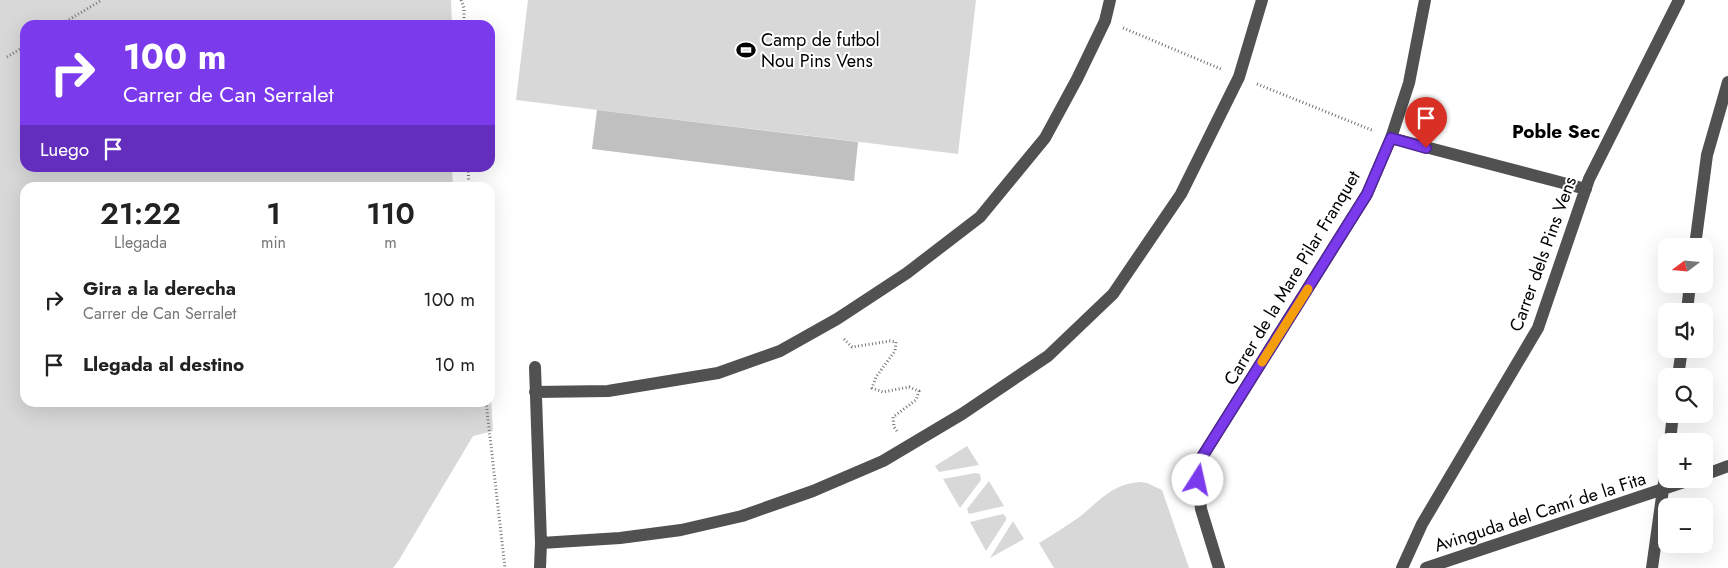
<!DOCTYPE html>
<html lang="es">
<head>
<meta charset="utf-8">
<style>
	body { margin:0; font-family:Jost,sans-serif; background:#f6f6f6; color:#222; height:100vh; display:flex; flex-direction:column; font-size:19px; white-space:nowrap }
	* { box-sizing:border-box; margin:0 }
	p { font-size:16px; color:#767676 }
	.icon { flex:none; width:28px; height:28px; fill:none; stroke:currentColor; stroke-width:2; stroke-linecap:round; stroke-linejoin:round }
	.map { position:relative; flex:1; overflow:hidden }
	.sheet { position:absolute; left:20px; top:182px; width:475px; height:225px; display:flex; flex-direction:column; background:#fff; border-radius:15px; box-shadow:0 5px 20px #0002 }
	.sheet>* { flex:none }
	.top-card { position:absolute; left:20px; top:20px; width:475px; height:152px; border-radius:15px; box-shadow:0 5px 20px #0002; background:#7c3aed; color:#fff; overflow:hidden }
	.needle { width:32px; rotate:254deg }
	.controls { position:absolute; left:1658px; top:238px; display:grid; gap:10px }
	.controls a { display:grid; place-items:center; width:55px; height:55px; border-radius:10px; background:#fff; box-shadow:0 5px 20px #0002; font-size:25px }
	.pin { position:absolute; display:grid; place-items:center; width:42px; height:42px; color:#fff; margin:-51px -21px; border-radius:50% 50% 50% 0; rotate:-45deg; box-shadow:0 0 5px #0007 }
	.pin .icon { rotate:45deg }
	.me { position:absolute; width:55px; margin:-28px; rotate:10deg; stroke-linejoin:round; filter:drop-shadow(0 0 4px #0008) }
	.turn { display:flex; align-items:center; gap:18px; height:105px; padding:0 20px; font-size:22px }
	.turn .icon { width:65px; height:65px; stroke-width:2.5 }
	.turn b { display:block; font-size:35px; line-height:42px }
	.then { display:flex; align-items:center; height:48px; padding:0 20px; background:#0003; gap:10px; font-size:19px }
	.eta { display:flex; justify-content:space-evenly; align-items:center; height:85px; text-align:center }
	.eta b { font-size:30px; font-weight:600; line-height:35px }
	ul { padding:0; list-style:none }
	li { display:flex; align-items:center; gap:15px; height:65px; padding:0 20px }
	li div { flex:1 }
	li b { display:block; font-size:19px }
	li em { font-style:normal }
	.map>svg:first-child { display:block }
	.green { fill:#d8d8d8 }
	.building { fill:#c0c0c0 }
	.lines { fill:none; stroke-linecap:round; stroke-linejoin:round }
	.path { stroke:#737373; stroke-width:3; stroke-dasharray:1 2.5; stroke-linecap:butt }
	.minor { stroke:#515151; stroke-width:12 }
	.route-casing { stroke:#51269a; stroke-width:12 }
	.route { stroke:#7c3aed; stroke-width:9 }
	.slow { stroke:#f59e0b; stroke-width:9 }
	.labels { text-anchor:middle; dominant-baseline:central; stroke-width:4; stroke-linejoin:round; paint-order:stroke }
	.poi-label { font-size:18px; fill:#000; stroke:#fff; text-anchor:start }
	.street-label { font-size:18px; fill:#000; stroke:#fff }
	.neighbourhood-label { font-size:19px; font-weight:bold; fill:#000; stroke:#fff }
</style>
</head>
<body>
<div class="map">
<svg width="1728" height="568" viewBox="0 0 1728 568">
	<rect width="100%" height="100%" fill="#fff"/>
	<path class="green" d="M 0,0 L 451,0 L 452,25 L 25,25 L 25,168 L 452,168 L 453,188 L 25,188 L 25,402 L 490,402 L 490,382 L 493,431 L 473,436 L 399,560 L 393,568 L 0,568 Z
		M 528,0 L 976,0 L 958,154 L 516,100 Z
		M 967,446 L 979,465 L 939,472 L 935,466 Z
		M 975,473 L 980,474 L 981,480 L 960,508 L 943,479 Z
		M 989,481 L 1004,506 L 969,514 L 967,509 Z
		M 1140,482 L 1147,483 L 1162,490 L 1189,568 L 1054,568 L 1039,543 C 1052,535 1065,527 1078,518 C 1099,502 1111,484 1140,482 Z
		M 1003,514 L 1006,517 L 1006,520 L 986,551 L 970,522 Z
		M 1013,521 L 1024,539 L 990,558 Z"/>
	<path class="building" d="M 597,110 L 858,142 L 854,181 L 592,149 Z"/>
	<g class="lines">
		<path class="path" d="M 461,0 L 464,8 L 464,25
			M 60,25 L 102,0
			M 1123,28 L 1221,69
			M 7,57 L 25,46
			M 1257,84 L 1374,131
			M 468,168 L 469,188
			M 844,339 L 852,347 L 890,341 L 896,342 L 895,351 L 876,377 L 872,388 L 883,392 L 909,387 L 919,391 L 916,400 L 893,417 L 894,427 L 897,431
			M 486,402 L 505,568"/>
		<path class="minor" d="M 1391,138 L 1586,189
			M 1695,246 L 1707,155 L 1728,82
			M 1687,311 L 1690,284
			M 535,367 L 541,543 L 540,568
			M 1678,376 L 1682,349
			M 535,392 L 608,391 L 718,373 L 780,351 L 837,319 L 907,273 L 980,217 L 1045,138 L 1077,79 L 1105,21 L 1110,0
			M 1670,441 L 1673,414
			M 1704,475 L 1728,466
			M 541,543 L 620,538 L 681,530 L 742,516 L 813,491 L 883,461 L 962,414 L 1048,356 L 1113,294 L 1181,194 L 1239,77 L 1262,0
			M 1219,568 L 1201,509 L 1197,465 L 1367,194 L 1391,138 L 1409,83 L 1425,0
			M 1402,568 L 1422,524 L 1538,328 L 1589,179 L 1679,0
			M 1426,568 L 1693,479
			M 1652,568 L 1666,468"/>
	</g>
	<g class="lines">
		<g class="route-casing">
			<path id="route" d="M 1198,480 L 1197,465 L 1367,194 L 1391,138 L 1426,148"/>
		</g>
		<use href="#route" class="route"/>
		<path class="slow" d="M 1262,362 L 1308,289"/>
	</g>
	<defs>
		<g id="stadium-bare" transform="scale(1.5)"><path d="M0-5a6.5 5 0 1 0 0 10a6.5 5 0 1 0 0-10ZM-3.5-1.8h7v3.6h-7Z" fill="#000" stroke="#fff" stroke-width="2.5" paint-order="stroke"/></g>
	</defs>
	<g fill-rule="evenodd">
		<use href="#stadium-bare" x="746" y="50"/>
	</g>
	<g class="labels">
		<g class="poi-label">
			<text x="761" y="40">Camp de futbol<tspan x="761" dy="21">Nou Pins Vens</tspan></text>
		</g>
		<g class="street-label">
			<text transform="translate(1543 254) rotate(-70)">Carrer dels Pins Vens</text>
			<text transform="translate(1292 278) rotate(-59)">Carrer de la Mare Pilar Franquet</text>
			<text transform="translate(1540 512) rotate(-18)">Avinguda del Camí de la Fita</text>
		</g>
		<g class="neighbourhood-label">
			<text x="1556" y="131">Poble Sec</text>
		</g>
	</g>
</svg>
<div class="controls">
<a><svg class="needle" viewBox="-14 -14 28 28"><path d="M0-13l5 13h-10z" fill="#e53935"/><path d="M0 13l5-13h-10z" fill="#767676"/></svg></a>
<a><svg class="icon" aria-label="sound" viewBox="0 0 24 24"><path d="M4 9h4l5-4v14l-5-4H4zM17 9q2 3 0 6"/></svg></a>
<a><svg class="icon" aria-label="search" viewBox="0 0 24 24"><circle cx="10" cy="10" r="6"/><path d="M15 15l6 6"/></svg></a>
<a>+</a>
<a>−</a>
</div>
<div class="pin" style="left:1426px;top:148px;background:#d93025"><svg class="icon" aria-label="arrive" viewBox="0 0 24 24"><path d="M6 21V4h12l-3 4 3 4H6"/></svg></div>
<svg class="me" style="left:1198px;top:480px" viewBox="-20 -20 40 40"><circle r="19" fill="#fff"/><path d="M0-13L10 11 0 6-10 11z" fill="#7c3aed"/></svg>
<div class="top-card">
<div class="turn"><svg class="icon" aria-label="right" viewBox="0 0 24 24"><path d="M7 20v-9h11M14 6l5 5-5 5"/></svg><div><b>100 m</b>Carrer de Can Serralet</div></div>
<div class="then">Luego<svg class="icon" aria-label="arrive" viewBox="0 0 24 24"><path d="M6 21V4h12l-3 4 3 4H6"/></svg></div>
</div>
<section class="sheet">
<div class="eta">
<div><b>21:22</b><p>Llegada</p></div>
<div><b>1</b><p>min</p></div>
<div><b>110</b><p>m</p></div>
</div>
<ul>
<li><svg class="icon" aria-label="right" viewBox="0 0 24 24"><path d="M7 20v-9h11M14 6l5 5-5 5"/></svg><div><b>Gira a la derecha</b><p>Carrer de Can Serralet</p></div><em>100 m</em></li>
<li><svg class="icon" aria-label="arrive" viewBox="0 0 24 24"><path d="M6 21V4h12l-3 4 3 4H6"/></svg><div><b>Llegada al destino</b></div><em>10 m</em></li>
</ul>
</section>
</div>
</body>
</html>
